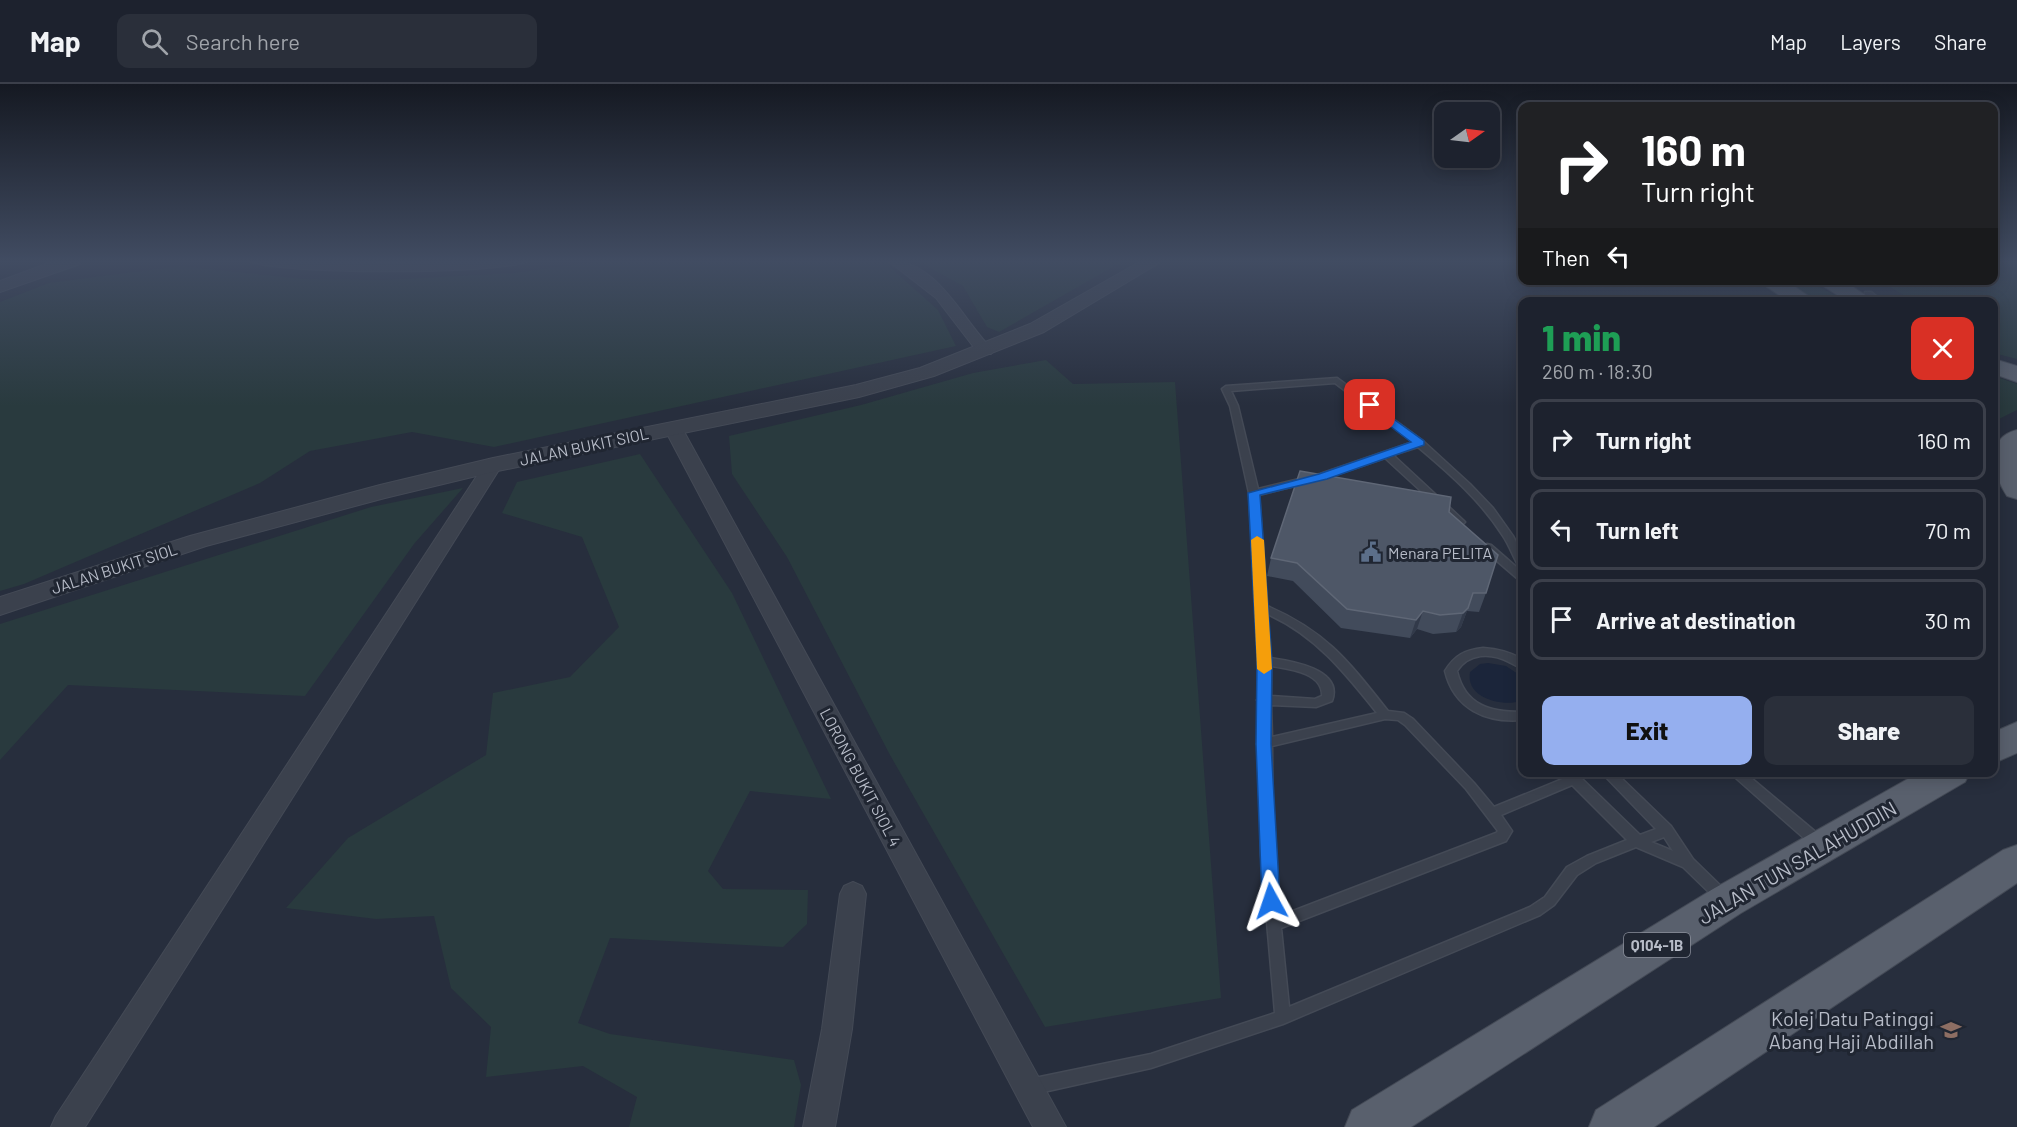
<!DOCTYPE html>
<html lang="en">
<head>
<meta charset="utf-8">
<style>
	body { margin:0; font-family:Barlow,sans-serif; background:#2a2f3a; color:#f1f3f6; height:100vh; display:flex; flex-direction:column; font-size:22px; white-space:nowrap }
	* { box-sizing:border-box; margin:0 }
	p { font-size:20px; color:#a0a4aa }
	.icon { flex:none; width:33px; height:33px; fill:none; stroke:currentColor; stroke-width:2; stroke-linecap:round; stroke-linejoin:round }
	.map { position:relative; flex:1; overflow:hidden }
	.sheet { position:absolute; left:1518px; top:213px; width:480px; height:480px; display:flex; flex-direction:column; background:#1d222e; border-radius:12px; box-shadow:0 3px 15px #0003,0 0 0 2px #3b3f4a }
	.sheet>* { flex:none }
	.banner { position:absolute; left:1518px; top:18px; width:480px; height:183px; border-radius:12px; box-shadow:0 3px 15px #0003,0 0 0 2px #3b3f4a; background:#202124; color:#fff; overflow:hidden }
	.needle { width:39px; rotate:76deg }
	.controls { position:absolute; left:1434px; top:18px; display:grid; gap:12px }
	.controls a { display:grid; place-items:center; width:66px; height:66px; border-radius:12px; background:#1d222e; box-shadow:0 3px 15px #0003,0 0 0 2px #3b3f4a; font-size:30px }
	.pin { position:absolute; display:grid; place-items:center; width:51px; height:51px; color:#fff; margin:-26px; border-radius:12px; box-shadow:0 3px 9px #0006 }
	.me { position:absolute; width:66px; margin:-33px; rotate:355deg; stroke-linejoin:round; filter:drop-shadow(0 0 4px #0008) }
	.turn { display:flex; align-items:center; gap:21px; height:126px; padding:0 24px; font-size:27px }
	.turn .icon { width:78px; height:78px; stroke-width:2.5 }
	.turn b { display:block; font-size:42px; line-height:51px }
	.then { display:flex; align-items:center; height:57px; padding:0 24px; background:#0003; gap:12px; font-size:22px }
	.round { display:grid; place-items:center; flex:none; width:63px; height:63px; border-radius:12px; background:#2a2f3a }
	.overview { display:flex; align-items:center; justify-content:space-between; height:102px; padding:0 24px }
	h1 { font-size:36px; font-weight:800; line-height:45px; color:#1e9e55 }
	.primary-button { display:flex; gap:12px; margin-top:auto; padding:12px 24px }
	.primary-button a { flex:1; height:69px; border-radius:12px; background:#95afef; color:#111; font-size:24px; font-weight:800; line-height:69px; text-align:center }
	.primary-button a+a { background:#2a2f3a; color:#f1f3f6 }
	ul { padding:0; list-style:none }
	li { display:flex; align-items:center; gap:18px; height:81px; margin:0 12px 9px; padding:0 12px; border:3px solid #3b3f4a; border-radius:12px }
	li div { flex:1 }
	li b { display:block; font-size:22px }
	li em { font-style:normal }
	header { display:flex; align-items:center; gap:36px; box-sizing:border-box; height:84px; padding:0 30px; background:#1d222e; border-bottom:2px solid #3b3f4a }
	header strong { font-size:28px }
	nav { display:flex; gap:33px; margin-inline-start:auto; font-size:21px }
	.search { width:420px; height:54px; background:#2a2f3a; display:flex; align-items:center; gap:15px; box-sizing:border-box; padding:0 21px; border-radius:12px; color:#a0a4aa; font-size:22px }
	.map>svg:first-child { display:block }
	.green { fill:#293a3e }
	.water { fill:#1b253a }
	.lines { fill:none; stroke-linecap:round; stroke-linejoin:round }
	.service-casing { stroke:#444a56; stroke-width:3 }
	.minor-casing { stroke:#444a56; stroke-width:2 }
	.tertiary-casing { stroke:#444a56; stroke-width:2 }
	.primary-casing { stroke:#444a56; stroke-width:2 }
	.service { fill:#3b414d; fill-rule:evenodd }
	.minor { fill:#3b414d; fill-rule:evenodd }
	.tertiary { fill:#3b414d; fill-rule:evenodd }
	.primary { fill:#59606d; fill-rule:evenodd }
	.wall { fill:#424b5b }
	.shaded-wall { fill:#323a4a }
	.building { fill:#4e5767; stroke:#5f6776; stroke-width:1.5 }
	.route { fill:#1a73e8; stroke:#114b97; stroke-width:1.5 }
	.slow { fill:#f59e0b }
	.labels { text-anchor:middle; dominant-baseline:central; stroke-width:6; stroke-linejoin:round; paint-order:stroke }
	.shield { fill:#202632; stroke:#8a8f9b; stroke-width:1.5 }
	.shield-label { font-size:15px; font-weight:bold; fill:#b7bcc8 }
	.street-label { font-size:16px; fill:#b7bcc8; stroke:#202632 }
	.poi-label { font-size:16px; fill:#b7bcc8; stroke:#202632; text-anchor:start }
	.near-street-label { font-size:20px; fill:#b7bcc8; stroke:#202632 }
	.near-poi-label { font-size:20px; fill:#b7bcc8; stroke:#202632; text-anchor:end }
</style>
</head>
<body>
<header>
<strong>Map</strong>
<div class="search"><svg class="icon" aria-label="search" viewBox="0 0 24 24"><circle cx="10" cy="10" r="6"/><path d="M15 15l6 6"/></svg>Search here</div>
<nav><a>Map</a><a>Layers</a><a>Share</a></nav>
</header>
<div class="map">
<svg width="2017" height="1043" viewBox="0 0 2017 1043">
	<rect width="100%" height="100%" fill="#272e3d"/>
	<path class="green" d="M 610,176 L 888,176 L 890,183 L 938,226 L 956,262 L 494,363 L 412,348 L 310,367 L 260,399 L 24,500 L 0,507 L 0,218 L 49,199 L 180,182 L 303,195 L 385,196 L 514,189 Z
		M 916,176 L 1125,176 L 999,248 L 987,243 L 963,202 Z
		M 1994,176 L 2017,176 L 2017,275 L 1994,269 L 1994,218 L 1914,217 L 1880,197 L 1994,196 Z
		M 1780,197 L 1807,197 L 1846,217 L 1818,217 Z
		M 1046,276 L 1073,300 L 1175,298 L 1221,914 L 1045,943 L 890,671 L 787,473 L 732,390 L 729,352 L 861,321 L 973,289 Z
		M 1994,292 L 2017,300 L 2017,326 L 1995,337 Z
		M 640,370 L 732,509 L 831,715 L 750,707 L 708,787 L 723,805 L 808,806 L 807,840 L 783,863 L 610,854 L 578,939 L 610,950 L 794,976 L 801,1001 L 794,1043 L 629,1043 L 637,1013 L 583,982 L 486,993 L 491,943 L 451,904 L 434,832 L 376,835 L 286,824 L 348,754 L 486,671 L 493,609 L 570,593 L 619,543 L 582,453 L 502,429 L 517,398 Z
		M 463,404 L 414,460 L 305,612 L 68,601 L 0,676 L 0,540 L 371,423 Z"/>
	<path class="water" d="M 1488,579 L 1506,582 L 1521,592 L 1521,617 C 1502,623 1465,614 1470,588 L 1480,580 Z"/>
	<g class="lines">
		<g class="service-casing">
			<path id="service" d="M 1865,208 L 1871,208 L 1883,218 L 1874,218 L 1865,212 Z
				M 1337,294 L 1423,357 L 1470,400 L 1493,424 L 1513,452 L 1522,470 L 1522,482 L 1518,481 C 1513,472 1509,461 1503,452 C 1481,417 1449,389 1418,363 L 1393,371 L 1463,436 L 1465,438 L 1463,440 L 1457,440 L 1385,374 L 1326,394 L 1259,411 L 1267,522 C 1326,547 1349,578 1388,627 L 1404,629 L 1413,635 L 1474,699 L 1494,723 L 1565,694 L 1561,688 L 1575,688 L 1640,751 L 1656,745 L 1601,688 L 1615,688 L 1671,742 L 1693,775 L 1728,809 L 1730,813 L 1728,817 L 1723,819 L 1718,817 L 1683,783 L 1636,763 L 1596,779 L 1577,791 L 1554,821 L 1540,831 L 1283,940 L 1151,984 L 1030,1011 L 1025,1008 L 1022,1003 L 1025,998 L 1030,995 L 1151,970 L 1275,929 L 1261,770 L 1260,664 L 1257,660 L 1260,656 L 1260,619 L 1257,616 L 1260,613 L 1259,577 L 1249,409 L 1230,322 L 1222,305 L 1226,302 ZM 1335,299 L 1413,358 L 1320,390 L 1258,405 L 1238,322 L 1231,307 ZM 1267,530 C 1315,551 1345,589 1377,629 L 1272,653 L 1271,621 L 1316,623 L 1332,617 C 1344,585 1291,577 1270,574 ZM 1271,582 C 1288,585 1323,588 1322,612 L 1315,615 L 1271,612 ZM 1385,635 L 1398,636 L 1405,641 L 1466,705 L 1498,747 L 1496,749 L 1280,832 L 1273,770 L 1272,662 ZM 1572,701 L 1627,756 L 1587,772 L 1567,783 L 1545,813 L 1530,823 L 1289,923 L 1281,844 L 1506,757 L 1512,747 L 1501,731 ZM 1664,753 L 1673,767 L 1651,758 Z
				M 1487,460 L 1491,461 L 1522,488 L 1522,496 L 1518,495 L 1483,465 L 1482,463 Z
				M 1483,564 C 1497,565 1510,568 1522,575 L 1522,584 C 1517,583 1514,580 1509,578 C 1491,568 1468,569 1457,587 C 1465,622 1491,628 1522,628 L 1522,636 C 1486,639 1454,625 1445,587 C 1455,571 1465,566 1483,564 Z
				M 1729,688 L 1744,688 L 1824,755 L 1825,759 L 1824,763 L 1819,764 L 1814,763 Z"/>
		</g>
		<g class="minor-casing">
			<path id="minor" d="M 248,176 L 389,179 L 530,176 C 514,191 264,191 248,176 Z
				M 887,176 C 937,176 960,232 991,264 L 993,267 L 991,270 L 979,270 L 936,214 Z
				M 673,339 L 682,344 L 1066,1043 L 1033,1043 L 664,344 Z
				M 493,376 L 502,381 L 85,1043 L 51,1043 L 56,1032 L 484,381 Z
				M 853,798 L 862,802 L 866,810 L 852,945 L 835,1043 L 803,1043 L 822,945 L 840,810 L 844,802 Z"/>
		</g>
		<g class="tertiary-casing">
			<path id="tertiary" d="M 57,176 L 82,176 L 80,180 L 0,208 L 0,197 Z
				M 1143,176 L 1164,176 L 1044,248 L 934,292 L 859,313 L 493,388 L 385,414 L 206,462 L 0,531 L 0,513 L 190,452 L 380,401 L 493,374 L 856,301 L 920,284 L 1030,240 Z"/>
		</g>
		<g class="primary-casing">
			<path id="primary" d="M 1757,196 L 1785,196 L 1817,218 L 1789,218 Z
				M 1814,196 L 1842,196 L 1876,218 L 1848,218 Z
				M 1994,275 L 2017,282 L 2017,298 L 1994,290 Z
				M 2017,346 L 2017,415 L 2007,412 C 1993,391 1984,354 2017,346 Z
				M 2017,638 L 2017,669 L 1994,679 L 1994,648 Z
				M 1920,688 L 1970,688 L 1965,698 L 1741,829 L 1411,1043 L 1345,1043 L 1352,1026 L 1713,805 Z
				M 2017,761 L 2017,799 L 1654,1043 L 1589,1043 L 1596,1026 L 2003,766 Z"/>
		</g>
		<use href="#service" class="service"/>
		<use href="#minor" class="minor"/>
		<use href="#tertiary" class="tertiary"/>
		<use href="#primary" class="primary"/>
	</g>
	<path class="wall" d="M 1271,474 L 1486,509 L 1479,528 L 1467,527 L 1461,543 L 1456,548 L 1433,550 L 1417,545 L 1410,554 L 1341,544 L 1293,497 L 1267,492 Z"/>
	<path class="shaded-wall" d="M 1468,524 L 1461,543 L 1456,548 L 1463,529 Z
		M 1423,527 L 1417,545 L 1410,554 L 1416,536 Z"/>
	<path class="building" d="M 1300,387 L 1451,413 L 1449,428 L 1498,471 L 1486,509 L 1473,509 L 1468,524 L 1463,529 L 1440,531 L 1423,527 L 1416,536 L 1347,525 L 1297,479 L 1271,474 Z"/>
	<linearGradient id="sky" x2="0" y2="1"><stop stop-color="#151922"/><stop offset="0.55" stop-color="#414c62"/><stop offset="1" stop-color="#414c62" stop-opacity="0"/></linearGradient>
	<rect width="2017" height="322" fill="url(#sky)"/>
	<path class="route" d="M 1370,318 L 1424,357 L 1424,361 L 1327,395 L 1260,411 L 1272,577 L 1271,660 L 1280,817 L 1277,823 L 1271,825 L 1265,823 L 1262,817 L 1256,660 L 1257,577 L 1248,409 L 1319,390 L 1411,358 L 1366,324 L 1366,319 Z"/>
	<path class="slow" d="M 1257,452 L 1264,456 L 1272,585 L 1264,590 L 1257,585 L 1251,456 Z"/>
	<defs>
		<g id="civic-bare" transform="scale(1.62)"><path d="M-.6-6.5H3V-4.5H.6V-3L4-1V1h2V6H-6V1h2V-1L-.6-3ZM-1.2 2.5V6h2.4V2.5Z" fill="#5c6f8a" stroke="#202632" stroke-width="2.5" paint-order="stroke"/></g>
		<g id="school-bare" transform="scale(1.62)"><path d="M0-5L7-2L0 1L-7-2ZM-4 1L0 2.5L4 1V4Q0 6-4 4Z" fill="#8d6e63" stroke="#202632" stroke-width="2.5" paint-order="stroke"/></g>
	</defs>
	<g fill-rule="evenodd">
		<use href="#civic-bare" x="1371" y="468"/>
		<use href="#school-bare" x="1951" y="946"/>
	</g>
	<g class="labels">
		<rect class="shield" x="1624" y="849" width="66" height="24" rx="4.5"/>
		<g class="shield-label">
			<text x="1657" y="861">Q104-1B</text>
		</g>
		<g class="street-label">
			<text transform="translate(584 362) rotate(-12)">JALAN BUKIT SIOL</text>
			<text transform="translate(114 484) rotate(-18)">JALAN BUKIT SIOL</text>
			<text transform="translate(861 693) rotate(62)">LORONG BUKIT SIOL 4</text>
		</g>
		<g class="poi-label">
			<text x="1388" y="468">Menara PELITA</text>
		</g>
		<g class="near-street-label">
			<text transform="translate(1797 778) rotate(-30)">JALAN TUN SALAHUDDIN</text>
		</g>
		<g class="near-poi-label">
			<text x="1934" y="934">Kolej Datu Patinggi<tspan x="1934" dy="23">Abang Haji Abdillah</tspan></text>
		</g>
	</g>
</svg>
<div class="controls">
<a><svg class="needle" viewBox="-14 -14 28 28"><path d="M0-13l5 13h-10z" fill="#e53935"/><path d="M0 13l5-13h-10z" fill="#a0a4aa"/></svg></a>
</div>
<div class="pin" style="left:1370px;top:321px;background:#d93025"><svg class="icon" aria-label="arrive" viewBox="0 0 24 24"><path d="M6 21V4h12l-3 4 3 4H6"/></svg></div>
<svg class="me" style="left:1271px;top:817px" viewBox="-20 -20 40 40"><path d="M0-17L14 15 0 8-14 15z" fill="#1a73e8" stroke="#fff" stroke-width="4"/></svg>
<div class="banner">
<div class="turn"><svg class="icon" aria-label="right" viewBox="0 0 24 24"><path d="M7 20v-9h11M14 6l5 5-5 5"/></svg><div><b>160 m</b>Turn right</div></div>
<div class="then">Then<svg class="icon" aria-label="left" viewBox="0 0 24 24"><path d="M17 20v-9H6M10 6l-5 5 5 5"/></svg></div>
</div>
<section class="sheet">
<div class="overview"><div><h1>1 min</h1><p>260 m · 18:30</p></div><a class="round" style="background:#d93025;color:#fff"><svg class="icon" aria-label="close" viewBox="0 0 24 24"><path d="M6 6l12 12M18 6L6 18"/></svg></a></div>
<ul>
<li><svg class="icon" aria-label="right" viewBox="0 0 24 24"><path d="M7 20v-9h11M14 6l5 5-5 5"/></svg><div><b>Turn right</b></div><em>160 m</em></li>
<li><svg class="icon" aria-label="left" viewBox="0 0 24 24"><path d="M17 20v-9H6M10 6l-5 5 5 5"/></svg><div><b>Turn left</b></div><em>70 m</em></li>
<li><svg class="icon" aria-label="arrive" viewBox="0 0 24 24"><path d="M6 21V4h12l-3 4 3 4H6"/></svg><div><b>Arrive at destination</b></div><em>30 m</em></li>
</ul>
<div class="primary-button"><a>Exit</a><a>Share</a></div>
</section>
</div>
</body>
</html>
